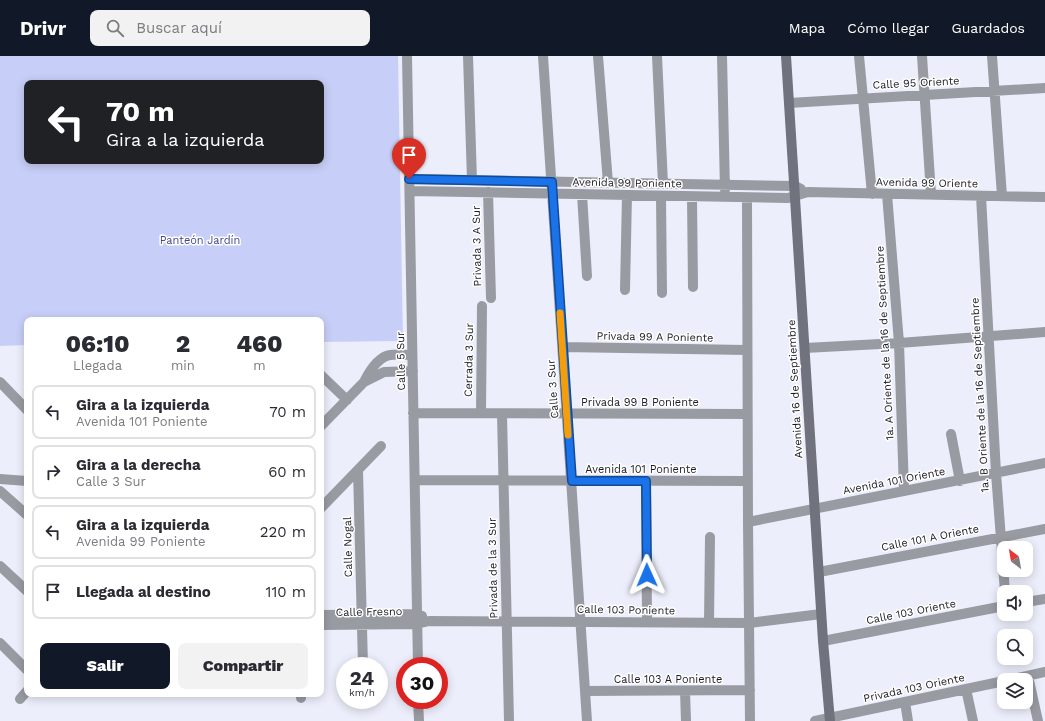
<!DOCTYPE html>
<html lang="es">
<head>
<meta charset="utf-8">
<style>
	body { margin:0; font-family:"Work Sans",sans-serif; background:#f2f2f3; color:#2b2b33; height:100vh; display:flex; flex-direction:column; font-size:15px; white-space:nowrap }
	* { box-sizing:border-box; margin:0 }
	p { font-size:13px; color:#7c7c81 }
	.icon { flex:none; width:22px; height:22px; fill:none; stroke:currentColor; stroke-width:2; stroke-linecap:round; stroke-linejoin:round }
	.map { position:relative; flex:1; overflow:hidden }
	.drawer { position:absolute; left:24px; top:261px; width:300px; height:380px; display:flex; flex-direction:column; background:#fff; border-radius:8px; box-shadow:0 2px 10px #0003 }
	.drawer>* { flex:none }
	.banner { position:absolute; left:24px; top:24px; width:300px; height:84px; border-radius:8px; box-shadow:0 2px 10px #0003; background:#202124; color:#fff; overflow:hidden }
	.needle { width:26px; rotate:329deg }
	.fabs { position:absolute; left:997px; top:485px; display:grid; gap:8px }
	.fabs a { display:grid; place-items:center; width:36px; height:36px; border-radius:8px; background:#fff; box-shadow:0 2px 10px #0003; font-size:20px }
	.speed { position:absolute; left:336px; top:601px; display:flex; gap:8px; font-size:20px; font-weight:700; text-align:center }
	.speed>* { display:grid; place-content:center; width:52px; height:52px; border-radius:50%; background:#fff; box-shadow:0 2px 10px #0003; line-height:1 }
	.speed small { font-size:10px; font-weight:400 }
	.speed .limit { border:6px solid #d22; background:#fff; color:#111 }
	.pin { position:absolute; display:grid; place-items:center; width:34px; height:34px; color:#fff; margin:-41px -17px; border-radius:50% 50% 50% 0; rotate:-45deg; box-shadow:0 0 4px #0007 }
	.pin .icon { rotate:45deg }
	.me { position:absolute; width:44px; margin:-22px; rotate:359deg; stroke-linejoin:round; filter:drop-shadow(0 0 3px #0008) }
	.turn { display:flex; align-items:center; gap:14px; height:84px; padding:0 16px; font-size:18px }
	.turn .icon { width:52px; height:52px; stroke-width:2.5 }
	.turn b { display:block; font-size:28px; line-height:34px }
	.eta { display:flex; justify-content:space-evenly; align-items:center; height:68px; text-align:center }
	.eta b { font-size:24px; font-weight:800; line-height:28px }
	.cta { display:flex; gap:8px; margin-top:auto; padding:8px 16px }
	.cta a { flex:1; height:46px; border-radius:8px; background:#111827; color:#fff; font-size:16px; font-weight:800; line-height:46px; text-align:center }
	.cta a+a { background:#f2f2f3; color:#2b2b33 }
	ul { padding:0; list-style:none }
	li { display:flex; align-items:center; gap:12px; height:54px; margin:0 8px 6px; padding:0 8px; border:2px solid #e1e1e2; border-radius:8px }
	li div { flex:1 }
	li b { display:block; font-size:15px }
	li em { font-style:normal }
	header { display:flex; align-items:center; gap:24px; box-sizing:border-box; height:56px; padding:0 20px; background:#111827; color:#fff }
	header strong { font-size:19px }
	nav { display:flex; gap:22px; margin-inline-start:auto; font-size:14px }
	.search { width:280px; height:36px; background:#f2f2f3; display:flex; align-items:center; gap:10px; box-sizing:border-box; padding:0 14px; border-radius:8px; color:#7c7c81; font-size:15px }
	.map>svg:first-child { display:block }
	.green { fill:#c7cff8; fill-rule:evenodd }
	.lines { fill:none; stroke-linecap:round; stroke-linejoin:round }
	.street { stroke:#999ba3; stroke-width:10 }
	.secondary { stroke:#70727e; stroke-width:10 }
	.route-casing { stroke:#114b97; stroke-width:10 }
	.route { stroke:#1a73e8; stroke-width:7 }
	.slow { stroke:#f59e0b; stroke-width:7 }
	.labels { text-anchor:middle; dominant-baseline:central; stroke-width:3; stroke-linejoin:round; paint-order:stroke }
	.street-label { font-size:11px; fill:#1b1c23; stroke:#fff }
	.park-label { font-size:11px; fill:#41478a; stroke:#fff }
</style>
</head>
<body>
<header>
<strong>Drivr</strong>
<div class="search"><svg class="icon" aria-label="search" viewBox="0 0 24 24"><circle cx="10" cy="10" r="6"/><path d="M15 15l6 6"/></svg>Buscar aquí</div>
<nav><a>Mapa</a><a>Cómo llegar</a><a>Guardados</a></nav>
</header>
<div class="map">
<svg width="1045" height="665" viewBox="0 0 1045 665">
	<rect width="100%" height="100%" fill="#eceffb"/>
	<path class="green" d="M 0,0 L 398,0 L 403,285 L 321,286 L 321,264 L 27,264 L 27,289 L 0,290 ZM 27,27 L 321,27 L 321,105 L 27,105 Z"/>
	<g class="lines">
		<path class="street" d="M 407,0 L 418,610
			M 468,0 L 472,124
			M 543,0 L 587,665
			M 598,0 L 608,127
			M 657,0 L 663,128
			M 722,0 L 725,134
			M 859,0 L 872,138
			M 922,0 L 931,138
			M 992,0 L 1002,140
			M 789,47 L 1045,32
			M 409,123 L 795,130 L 801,133
			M 410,135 L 788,142 L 808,136 L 1045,141
			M 488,136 L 491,242
			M 582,138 L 587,220
			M 887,138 L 899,287 L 904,434
			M 661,140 L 662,237
			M 981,140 L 996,417 L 1005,536
			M 692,141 L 693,231
			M 747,142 L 748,466 L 750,665
			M 625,234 L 627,139
			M 563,291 L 747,294
			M 805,292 L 899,287 L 1045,276
			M 321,319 L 347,344
			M 0,326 L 27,354
			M 364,326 C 369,316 378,301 390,299 C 397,298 405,299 412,299
			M 413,357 L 747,358
			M 481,357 L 482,250
			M 502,358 L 509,665
			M 321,370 L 364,326 L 384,316 L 413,315
			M 951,378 L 960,425
			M 358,414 L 363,610
			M 0,423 L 27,425
			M 415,424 L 748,425
			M 646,425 L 647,566
			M 0,435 L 27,459
			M 321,452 L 381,390
			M 748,466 L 1045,407
			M 0,510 L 27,535
			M 819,516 L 1045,473
			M 1026,546 L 1045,543
			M 321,559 L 417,558 L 422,560
			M 709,567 L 710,481
			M 321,569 L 417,568 L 429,565 L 749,567 L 821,558
			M 823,585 L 1004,550
			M 0,587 L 27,614
			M 1028,620 L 1038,665
			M 1009,624 L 1045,616
			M 966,633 L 973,665
			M 585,635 L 750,634
			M 685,635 L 686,665
			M 301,642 L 301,638
			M 20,643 L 27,635
			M 418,644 L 419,665
			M 905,646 L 908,665
			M 815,665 L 1004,625"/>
		<path class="secondary" d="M 786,0 L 823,585 L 830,665"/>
	</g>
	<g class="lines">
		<g class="route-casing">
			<path id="route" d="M 409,123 L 552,126 L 572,425 L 646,425 L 647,519"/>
		</g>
		<use href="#route" class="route"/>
		<path class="slow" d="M 560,257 L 568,379"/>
	</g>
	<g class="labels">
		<g class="street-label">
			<text transform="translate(916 27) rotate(-3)">Calle 95 Oriente</text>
			<text transform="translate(627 127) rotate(1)">Avenida 99 Poniente</text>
			<text transform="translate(927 127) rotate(1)">Avenida 99 Oriente</text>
			<text transform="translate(477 190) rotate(-91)">Privada 3 A Sur</text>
			<text transform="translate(655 281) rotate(1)">Privada 99 A Poniente</text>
			<text transform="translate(885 287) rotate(-93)">1a. A Oriente de la 16 de Septiembre</text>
			<text transform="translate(469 304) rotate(-89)">Cerrada 3 Sur</text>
			<text transform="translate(401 305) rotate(-91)">Calle 5 Sur</text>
			<text transform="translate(553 333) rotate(-94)">Calle 3 Sur</text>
			<text transform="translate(795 333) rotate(-93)">Avenida 16 de Septiembre</text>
			<text transform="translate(980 339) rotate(-93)">1a. B Oriente de la 16 de Septiembre</text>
			<text x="640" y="346">Privada 99 B Poniente</text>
			<text x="641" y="413">Avenida 101 Poniente</text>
			<text transform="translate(894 425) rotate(-11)">Avenida 101 Oriente</text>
			<text transform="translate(930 482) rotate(-11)">Calle 101 A Oriente</text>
			<text transform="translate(348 491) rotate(-91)">Calle Nogal</text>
			<text transform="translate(493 512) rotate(-91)">Privada de la 3 Sur</text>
			<text transform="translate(626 554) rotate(1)">Calle 103 Poniente</text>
			<text transform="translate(369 556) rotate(-1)">Calle Fresno</text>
			<text transform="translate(911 556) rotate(-11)">Calle 103 Oriente</text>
			<text x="668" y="623">Calle 103 A Poniente</text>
			<text transform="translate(914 632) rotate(-12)">Privada 103 Oriente</text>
		</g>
		<g class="park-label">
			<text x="200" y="184">Panteón Jardín</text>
		</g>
	</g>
</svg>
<div class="fabs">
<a><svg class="needle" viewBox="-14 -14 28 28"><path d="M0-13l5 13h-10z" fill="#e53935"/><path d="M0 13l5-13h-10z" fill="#7c7c81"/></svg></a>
<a><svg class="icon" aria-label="sound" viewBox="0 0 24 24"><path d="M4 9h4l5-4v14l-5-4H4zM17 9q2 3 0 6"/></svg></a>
<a><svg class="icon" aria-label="search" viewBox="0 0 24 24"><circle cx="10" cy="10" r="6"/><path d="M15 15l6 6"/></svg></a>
<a><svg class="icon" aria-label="layers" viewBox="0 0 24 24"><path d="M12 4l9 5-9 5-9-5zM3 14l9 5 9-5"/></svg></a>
</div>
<div class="speed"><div>24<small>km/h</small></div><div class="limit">30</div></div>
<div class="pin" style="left:409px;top:123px;background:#d93025"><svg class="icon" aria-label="arrive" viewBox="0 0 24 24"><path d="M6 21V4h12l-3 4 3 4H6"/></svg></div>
<svg class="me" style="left:647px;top:519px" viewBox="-20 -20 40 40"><path d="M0-17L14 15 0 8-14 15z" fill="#1a73e8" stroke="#fff" stroke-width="4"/></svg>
<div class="banner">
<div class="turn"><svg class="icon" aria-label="left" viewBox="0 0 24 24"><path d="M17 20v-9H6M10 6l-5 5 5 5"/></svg><div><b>70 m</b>Gira a la izquierda</div></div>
</div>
<section class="drawer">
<div class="eta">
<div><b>06:10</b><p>Llegada</p></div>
<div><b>2</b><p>min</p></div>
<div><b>460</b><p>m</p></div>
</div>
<ul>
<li><svg class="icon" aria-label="left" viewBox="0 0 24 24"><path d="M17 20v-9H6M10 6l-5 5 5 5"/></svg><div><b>Gira a la izquierda</b><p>Avenida 101 Poniente</p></div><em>70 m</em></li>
<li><svg class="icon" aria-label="right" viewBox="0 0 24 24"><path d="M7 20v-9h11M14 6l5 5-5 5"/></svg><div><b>Gira a la derecha</b><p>Calle 3 Sur</p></div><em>60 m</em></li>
<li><svg class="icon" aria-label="left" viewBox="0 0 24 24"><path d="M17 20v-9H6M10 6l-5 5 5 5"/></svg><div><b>Gira a la izquierda</b><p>Avenida 99 Poniente</p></div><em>220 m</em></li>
<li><svg class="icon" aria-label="arrive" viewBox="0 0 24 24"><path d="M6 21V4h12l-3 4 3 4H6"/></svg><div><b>Llegada al destino</b></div><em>110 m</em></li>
</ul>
<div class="cta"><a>Salir</a><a>Compartir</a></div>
</section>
</div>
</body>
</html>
